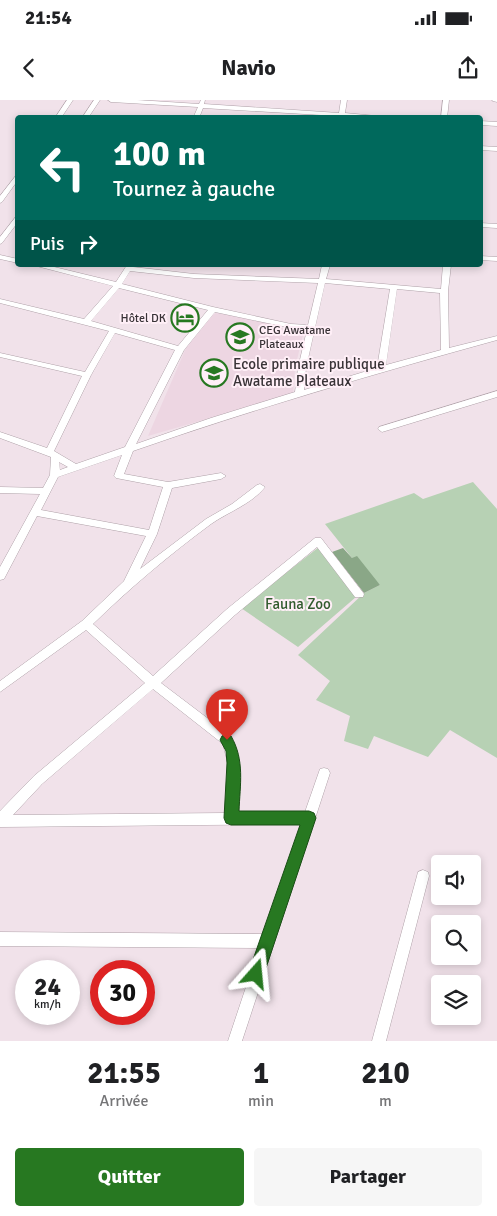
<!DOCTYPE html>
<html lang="fr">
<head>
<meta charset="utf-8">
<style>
	body { margin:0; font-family:Signika,sans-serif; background:#f6f6f6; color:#202124; height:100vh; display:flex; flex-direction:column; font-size:19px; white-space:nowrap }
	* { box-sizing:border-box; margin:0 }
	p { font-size:16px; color:#757577 }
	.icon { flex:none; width:28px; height:28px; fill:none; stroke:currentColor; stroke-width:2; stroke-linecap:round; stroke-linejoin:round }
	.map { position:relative; height:941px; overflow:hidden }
	.side { display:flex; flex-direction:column; background:#fff; flex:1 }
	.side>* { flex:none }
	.banner { position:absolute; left:15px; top:15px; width:468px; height:152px; border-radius:5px; box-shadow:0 2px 8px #0003; background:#00695c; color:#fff; overflow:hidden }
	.tools { position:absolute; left:431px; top:755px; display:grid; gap:10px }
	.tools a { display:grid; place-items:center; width:50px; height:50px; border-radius:5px; background:#fff; box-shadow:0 2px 8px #0003; font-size:25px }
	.speed { position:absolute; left:15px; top:860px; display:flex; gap:10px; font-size:25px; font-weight:700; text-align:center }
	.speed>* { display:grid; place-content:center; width:65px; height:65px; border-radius:50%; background:#fff; box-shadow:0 2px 8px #0003; line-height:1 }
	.speed small { font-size:12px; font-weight:400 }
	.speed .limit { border:8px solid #d22; background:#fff; color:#111 }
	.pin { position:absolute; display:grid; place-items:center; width:42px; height:42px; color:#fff; margin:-51px -21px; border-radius:50% 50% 50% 0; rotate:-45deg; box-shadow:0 0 5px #0007 }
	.pin .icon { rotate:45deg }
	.me { position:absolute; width:55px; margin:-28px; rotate:18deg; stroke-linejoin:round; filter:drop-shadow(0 0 4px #0008) }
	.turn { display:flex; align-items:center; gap:18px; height:105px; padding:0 15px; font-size:22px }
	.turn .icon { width:65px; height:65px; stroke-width:2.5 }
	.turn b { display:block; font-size:35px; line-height:42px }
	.then { display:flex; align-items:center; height:48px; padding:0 15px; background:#0003; gap:10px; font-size:19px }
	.eta { display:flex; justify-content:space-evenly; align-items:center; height:85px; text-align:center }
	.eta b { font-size:30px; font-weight:700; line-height:35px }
	.cta { display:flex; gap:10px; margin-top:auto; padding:10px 15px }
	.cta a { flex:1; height:58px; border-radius:5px; background:#277821; color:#fff; font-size:20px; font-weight:700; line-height:58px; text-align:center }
	.cta a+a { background:#f6f6f6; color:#202124 }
	.status { display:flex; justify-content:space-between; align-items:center; height:35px; padding:0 25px; background:#fff; direction:ltr }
	.status svg { height:14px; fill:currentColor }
	header { display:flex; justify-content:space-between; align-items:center; height:65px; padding:0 15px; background:#fff; font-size:22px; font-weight:700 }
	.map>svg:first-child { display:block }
	.built { fill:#edd6e2 }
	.green { fill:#b7d1b4 }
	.water { fill:#8aa787 }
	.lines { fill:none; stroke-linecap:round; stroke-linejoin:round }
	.street-casing { stroke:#afa1a8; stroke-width:1 }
	.street { fill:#fff; fill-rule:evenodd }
	.route { fill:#277821; stroke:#194e15 }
	.labels { text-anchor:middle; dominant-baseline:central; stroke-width:4; stroke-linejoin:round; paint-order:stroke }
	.far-poi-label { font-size:12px; fill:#393337; stroke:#ffeff7; text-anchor:end }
	.poi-label { font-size:15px; fill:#393337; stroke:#ffeff7; text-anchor:start }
	.park-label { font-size:15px; fill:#325b2e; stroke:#ffeff7 }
</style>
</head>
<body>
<div class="status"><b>21:54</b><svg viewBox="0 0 49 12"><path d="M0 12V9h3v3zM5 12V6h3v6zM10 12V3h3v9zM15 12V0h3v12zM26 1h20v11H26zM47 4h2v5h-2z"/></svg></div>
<header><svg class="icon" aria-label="back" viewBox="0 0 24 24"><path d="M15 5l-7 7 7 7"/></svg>Navio<svg class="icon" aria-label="share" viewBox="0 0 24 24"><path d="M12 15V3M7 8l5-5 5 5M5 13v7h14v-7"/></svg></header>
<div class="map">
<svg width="497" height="941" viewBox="0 0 497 941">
	<rect width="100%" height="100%" fill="#f1e2ea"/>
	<path class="built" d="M 217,213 L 257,220 L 303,235 L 295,268 L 293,294 L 148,336 L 186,248 L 213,214 Z"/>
	<path class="green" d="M 473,382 L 497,409 L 497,658 L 450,630 L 428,657 L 374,636 L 368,649 L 344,641 L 350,616 L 316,600 L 330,581 L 298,555 L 364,493 L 380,485 L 352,458 L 325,424 L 414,393 L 423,399 Z
		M 319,447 L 356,497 L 298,547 L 241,508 Z"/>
	<path class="water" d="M 343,448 L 352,458 L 357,456 L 380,485 L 364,493 L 332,452 Z"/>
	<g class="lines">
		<g class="street-casing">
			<path id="street" d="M 67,0 L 73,0 L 61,18 L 55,18 Z
				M 94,0 L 100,0 L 88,18 L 82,18 Z
				M 108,0 L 137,0 L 199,4 L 201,0 L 205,0 L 204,4 L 339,13 L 341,0 L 347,0 L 345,13 L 397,18 L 338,18 L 338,16 L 203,8 L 199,18 L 193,18 L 198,7 L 111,2 Z
				M 443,0 L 449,0 L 447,18 L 441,18 Z
				M 492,0 L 497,0 L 497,2 L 493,1 Z
				M 480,21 L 497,22 L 497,26 L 480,25 Z
				M 480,46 L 497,47 L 497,51 L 480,50 Z
				M 18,73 L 18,80 L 2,102 L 0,103 L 0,96 Z
				M 18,114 L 18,122 L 2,143 L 0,144 L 0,137 Z
				M 480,123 L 497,124 L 497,128 L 480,127 Z
				M 0,155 L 18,159 L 18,163 L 0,159 Z
				M 480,156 L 497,157 L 497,161 L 480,160 Z
				M 33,165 L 46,165 L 116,182 L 127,165 L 135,165 L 133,167 L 194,174 L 319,179 L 322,165 L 330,165 L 326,179 L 441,189 L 443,165 L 451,165 L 448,191 L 449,248 L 497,236 L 497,240 C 374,274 253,309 133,351 L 124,374 L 168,382 L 221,373 L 226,376 L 221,379 L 172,388 L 157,434 L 140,469 L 206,419 L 232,404 L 257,385 L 260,384 L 265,387 C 252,404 228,412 211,424 C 169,455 130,488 93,524 L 153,576 L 227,509 L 315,438 L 321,438 L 364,494 L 363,497 L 355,497 L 317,447 L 235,515 L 161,583 L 231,636 C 243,662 240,686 238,713 L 305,712 L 320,669 L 324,668 L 328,669 L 330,673 L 242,941 L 228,941 L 259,848 L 0,846 L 0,832 L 264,834 L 301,724 L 0,727 L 0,711 L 34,676 L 145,583 L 86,530 L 0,592 L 0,581 L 82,521 L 124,481 L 146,436 L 37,416 L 4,479 L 0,480 L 0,467 L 40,394 L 0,393 L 0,387 L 43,388 L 50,375 L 51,357 L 0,338 L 0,332 L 47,348 L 82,276 L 0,257 L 0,253 L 85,272 L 109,231 L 0,203 L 0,199 L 84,219 L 113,186 ZM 130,171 L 194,178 L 318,183 L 308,225 L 291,224 L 213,207 L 122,184 ZM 325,183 L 390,189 L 377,268 L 304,290 L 306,268 ZM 119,188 L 208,210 L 178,246 L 91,221 ZM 397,189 L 440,193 L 441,250 L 386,265 ZM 215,212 L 291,228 L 307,230 L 298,268 L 295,292 L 211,318 L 136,344 L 184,250 ZM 115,233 L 175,250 L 125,347 L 76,364 L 54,351 L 91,275 ZM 122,355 L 114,376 L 116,378 L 163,387 L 149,430 L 41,410 L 58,377 ZM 59,362 L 68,367 L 60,370 ZM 153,589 L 223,644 L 229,668 L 225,713 L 13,715 L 42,684 Z
				M 497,291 L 497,297 L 382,332 L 378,329 L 379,327 Z
				M 423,770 L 428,772 L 429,776 L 386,941 L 372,941 L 417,776 L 418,772 Z"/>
		</g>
		<use href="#street" class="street"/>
	</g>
	<path class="route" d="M 227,634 L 231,636 C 245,660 240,685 239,711 L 309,711 L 314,713 L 316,718 L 264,874 L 261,880 L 256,882 L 250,880 L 248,874 L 300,725 L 231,725 L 226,723 L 224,718 L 227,663 L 226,651 L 220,640 L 222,636 Z"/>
	<defs>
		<g id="hotel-ring" transform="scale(1.4375)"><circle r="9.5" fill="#ffeff7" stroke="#277821" stroke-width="1.5"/><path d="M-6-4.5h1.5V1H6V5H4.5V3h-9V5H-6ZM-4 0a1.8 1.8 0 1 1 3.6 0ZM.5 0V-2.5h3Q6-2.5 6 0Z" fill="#277821"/></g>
		<g id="school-ring" transform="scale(1.4375)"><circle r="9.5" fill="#ffeff7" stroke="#277821" stroke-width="1.5"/><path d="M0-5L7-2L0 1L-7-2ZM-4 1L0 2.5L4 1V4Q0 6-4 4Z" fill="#277821"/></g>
	</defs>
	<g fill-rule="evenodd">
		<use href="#hotel-ring" x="185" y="218"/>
		<use href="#school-ring" x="240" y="237"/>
		<use href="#school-ring" x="214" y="273"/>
	</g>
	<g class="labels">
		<g class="far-poi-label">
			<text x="166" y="218">Hôtel DK</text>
			<text x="259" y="230" text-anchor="start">CEG Awatame<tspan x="259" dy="14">Plateaux</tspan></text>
		</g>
		<g class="poi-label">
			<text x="233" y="264">Ecole primaire publique<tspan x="233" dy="17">Awatame Plateaux</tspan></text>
		</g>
		<g class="park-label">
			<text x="298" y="504">Fauna Zoo</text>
		</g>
	</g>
</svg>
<div class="tools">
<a><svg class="icon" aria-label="sound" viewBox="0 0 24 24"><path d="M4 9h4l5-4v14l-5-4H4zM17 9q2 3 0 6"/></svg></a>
<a><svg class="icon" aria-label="search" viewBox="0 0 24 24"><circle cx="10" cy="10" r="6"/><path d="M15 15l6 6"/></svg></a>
<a><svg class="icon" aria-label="layers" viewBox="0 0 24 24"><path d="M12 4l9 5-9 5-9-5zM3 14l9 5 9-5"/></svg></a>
</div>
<div class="speed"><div>24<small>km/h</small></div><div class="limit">30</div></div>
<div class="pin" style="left:227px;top:640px;background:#d93025"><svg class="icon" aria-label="arrive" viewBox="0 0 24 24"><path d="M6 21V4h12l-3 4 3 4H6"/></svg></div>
<svg class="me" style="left:256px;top:874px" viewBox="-20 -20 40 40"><path d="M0-17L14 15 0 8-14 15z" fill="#277821" stroke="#fff" stroke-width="4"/></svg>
<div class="banner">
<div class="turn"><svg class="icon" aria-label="left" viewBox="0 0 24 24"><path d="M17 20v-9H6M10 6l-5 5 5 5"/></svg><div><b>100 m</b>Tournez à gauche</div></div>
<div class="then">Puis<svg class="icon" aria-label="right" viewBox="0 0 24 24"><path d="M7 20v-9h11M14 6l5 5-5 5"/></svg></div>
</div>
</div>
<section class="side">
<div class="eta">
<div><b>21:55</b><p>Arrivée</p></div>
<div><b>1</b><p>min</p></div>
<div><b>210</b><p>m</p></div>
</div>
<div class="cta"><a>Quitter</a><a>Partager</a></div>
</section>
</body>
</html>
